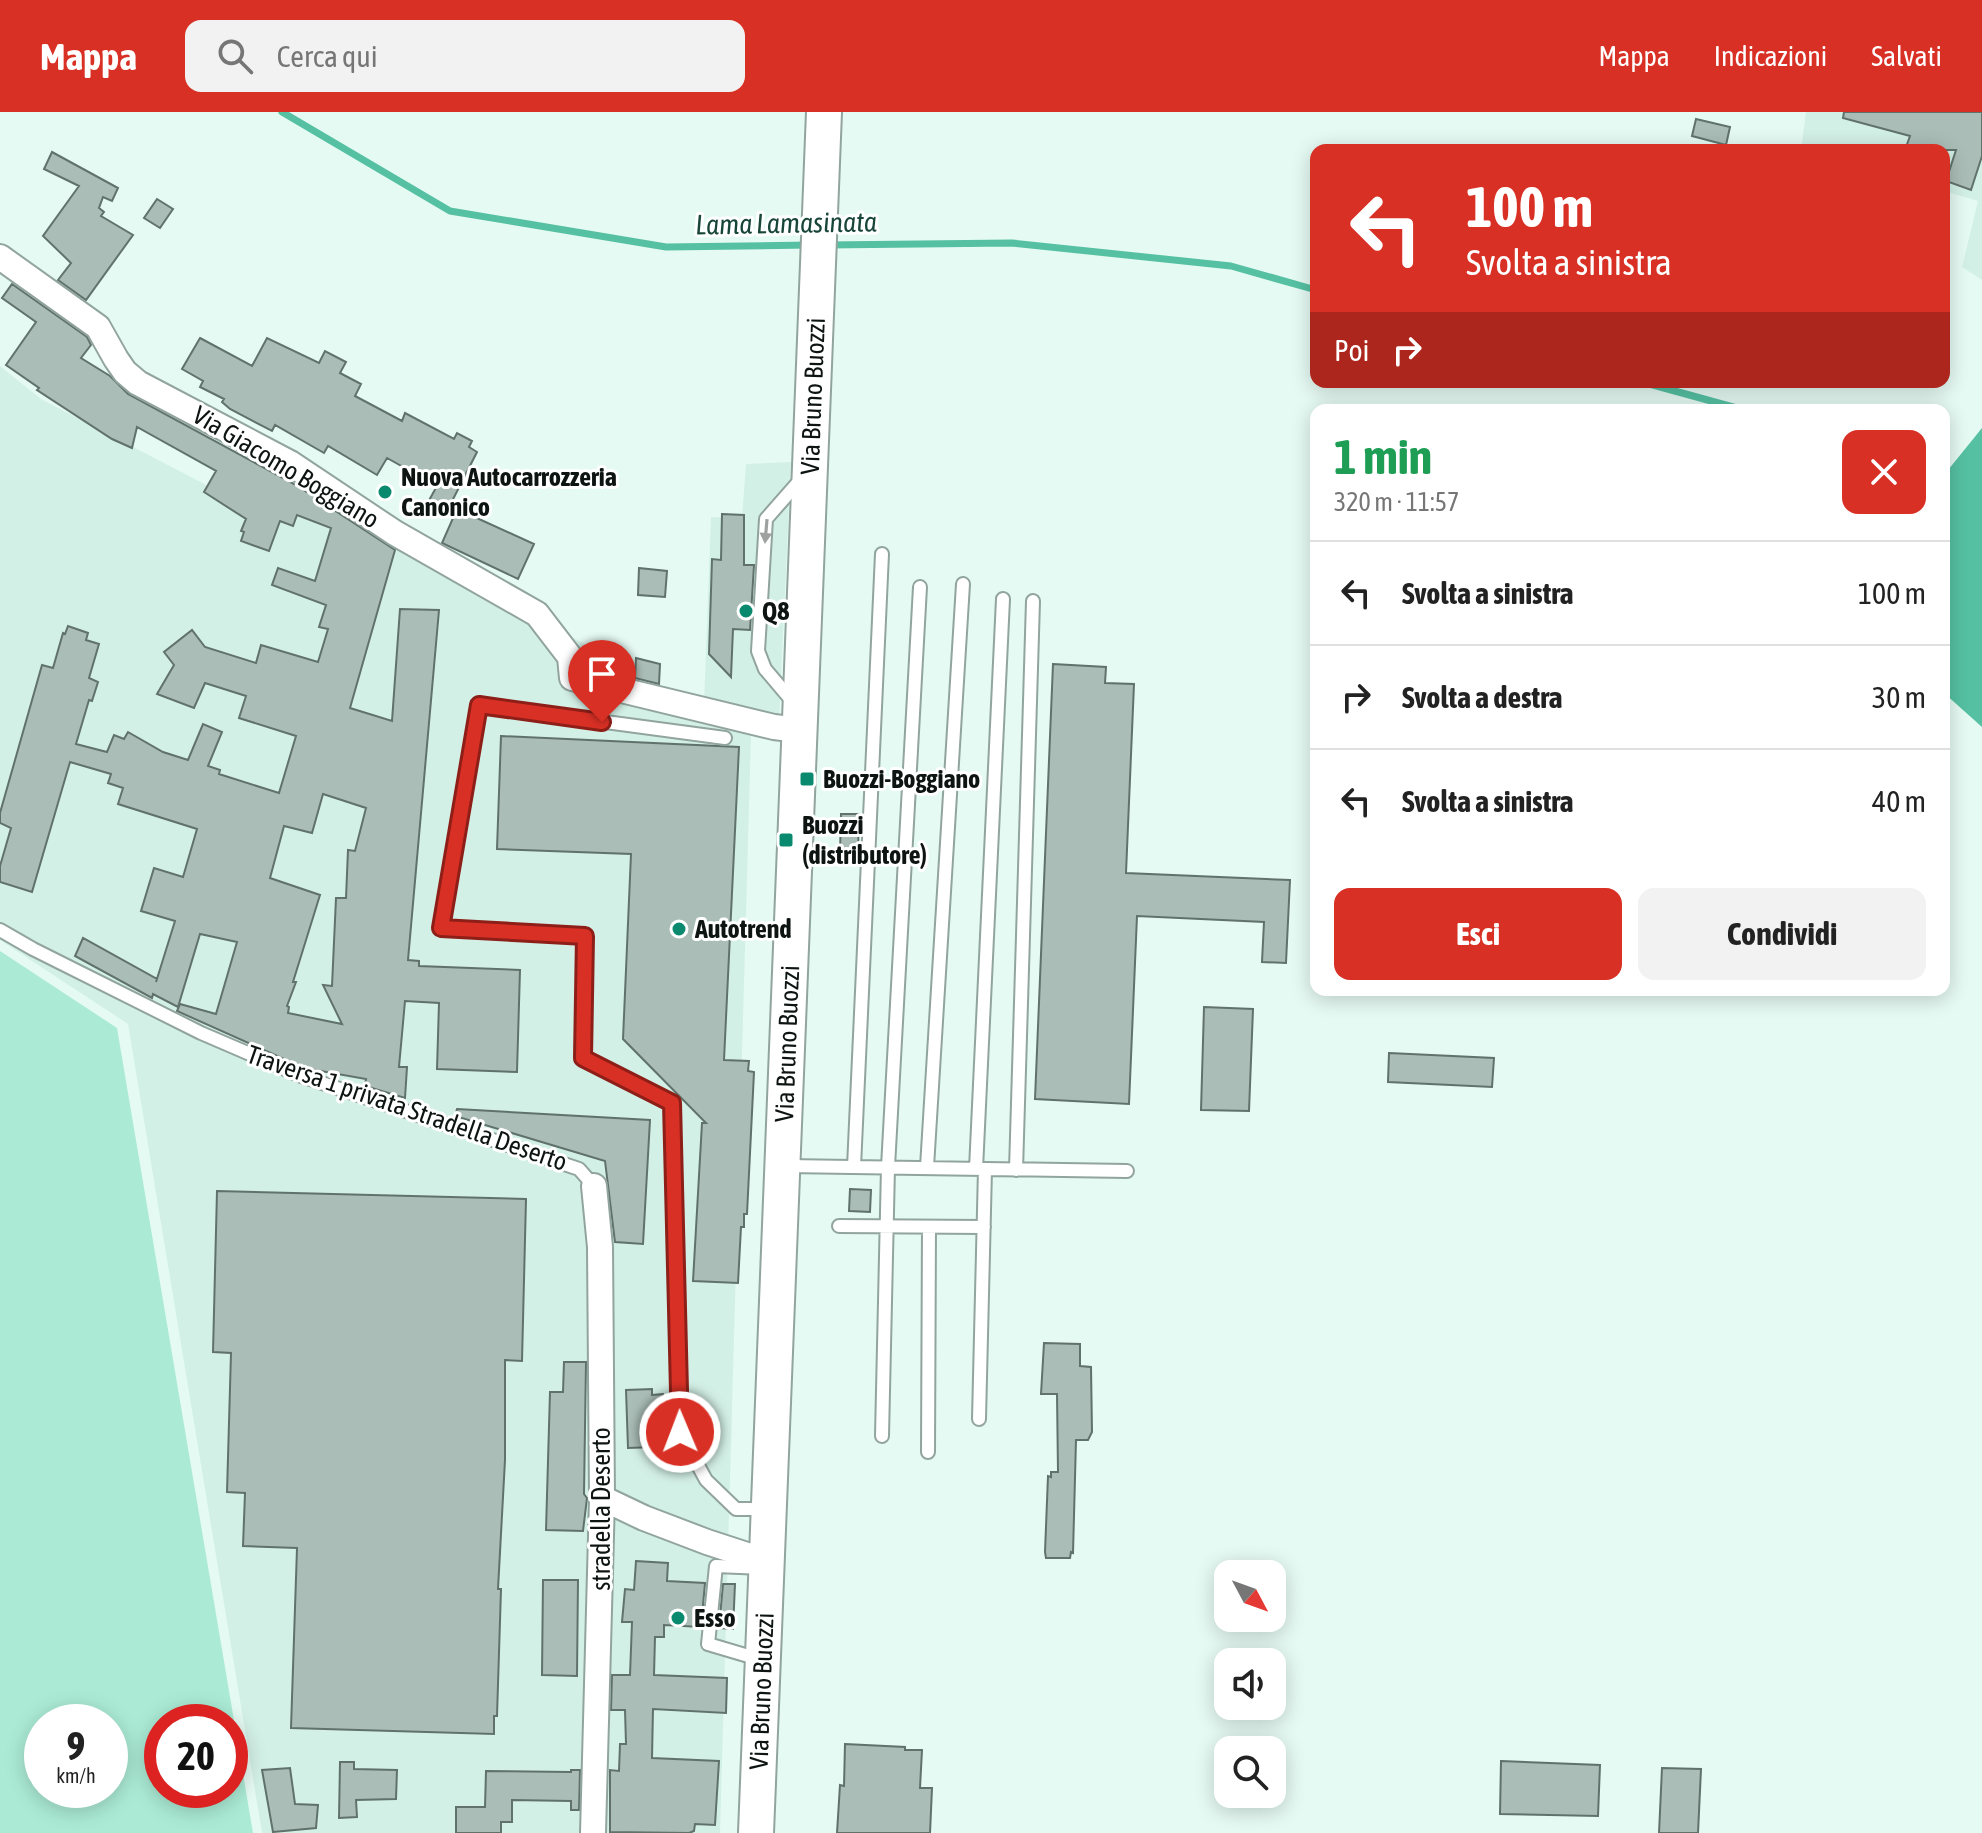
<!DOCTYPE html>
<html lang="it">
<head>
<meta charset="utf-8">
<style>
	body { margin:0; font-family:"Asap Condensed",sans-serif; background:#f2f2f2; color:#222; height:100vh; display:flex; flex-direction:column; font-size:30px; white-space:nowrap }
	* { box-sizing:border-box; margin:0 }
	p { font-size:26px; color:#767676 }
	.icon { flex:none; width:44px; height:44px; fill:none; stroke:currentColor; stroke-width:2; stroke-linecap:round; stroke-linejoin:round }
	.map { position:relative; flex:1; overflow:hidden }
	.details { position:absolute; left:1310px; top:292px; width:640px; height:592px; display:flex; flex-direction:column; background:#fff; border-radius:16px; box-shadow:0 4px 20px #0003 }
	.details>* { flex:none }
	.banner { position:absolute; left:1310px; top:32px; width:640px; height:244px; border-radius:16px; box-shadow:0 4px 20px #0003; background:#d93025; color:#fff; overflow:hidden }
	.needle { width:52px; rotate:131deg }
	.controls { position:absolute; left:1214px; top:1448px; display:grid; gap:16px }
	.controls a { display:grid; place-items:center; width:72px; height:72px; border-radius:16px; background:#fff; box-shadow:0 4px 20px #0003; font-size:40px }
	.speed { position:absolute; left:24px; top:1592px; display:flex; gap:16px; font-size:40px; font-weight:700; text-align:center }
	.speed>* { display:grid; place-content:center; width:104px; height:104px; border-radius:50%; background:#fff; box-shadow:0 4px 20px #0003; line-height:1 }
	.speed small { font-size:20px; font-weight:400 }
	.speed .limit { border:12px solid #d22; background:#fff; color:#111 }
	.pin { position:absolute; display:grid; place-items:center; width:68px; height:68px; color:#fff; margin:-82px -34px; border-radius:50% 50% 50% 0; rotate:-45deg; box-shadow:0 0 8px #0007 }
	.pin .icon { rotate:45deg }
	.me { position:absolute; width:88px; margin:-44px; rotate:359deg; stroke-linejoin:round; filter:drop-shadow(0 0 6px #0008) }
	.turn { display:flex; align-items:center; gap:28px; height:168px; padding:0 24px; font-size:36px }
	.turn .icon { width:104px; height:104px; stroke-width:2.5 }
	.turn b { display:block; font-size:56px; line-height:68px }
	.then { display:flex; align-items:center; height:76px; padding:0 24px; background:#0003; gap:16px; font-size:30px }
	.round { display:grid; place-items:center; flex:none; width:84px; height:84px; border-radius:16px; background:#f2f2f2 }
	.head { display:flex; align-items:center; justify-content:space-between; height:136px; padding:0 24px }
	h1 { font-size:48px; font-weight:700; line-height:60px; color:#1e9e55 }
	.primary-button { display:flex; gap:16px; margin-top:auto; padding:16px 24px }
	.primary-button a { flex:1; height:92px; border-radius:16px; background:#d93025; color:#fff; font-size:32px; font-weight:700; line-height:92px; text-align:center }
	.primary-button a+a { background:#f2f2f2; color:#222 }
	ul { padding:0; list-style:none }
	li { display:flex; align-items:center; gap:24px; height:104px; padding:0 24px; border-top:2px solid #e0e0e0 }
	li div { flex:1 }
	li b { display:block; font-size:30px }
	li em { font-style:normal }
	header { display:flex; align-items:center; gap:48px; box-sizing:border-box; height:112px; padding:0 40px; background:#d93025; color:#fff }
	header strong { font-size:38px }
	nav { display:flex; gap:44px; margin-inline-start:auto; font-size:28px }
	.search { width:560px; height:72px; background:#f2f2f2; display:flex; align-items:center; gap:20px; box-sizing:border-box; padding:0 28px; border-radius:16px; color:#767676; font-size:30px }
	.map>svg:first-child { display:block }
	.built { fill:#d3f0e6 }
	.green { fill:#abebd5; fill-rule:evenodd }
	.water { fill:#55c0a2 }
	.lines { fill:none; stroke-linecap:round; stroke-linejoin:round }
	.stream { stroke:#55c0a2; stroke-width:7 }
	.building { fill:#aabdb6; stroke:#60726b; stroke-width:2; fill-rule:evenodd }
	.service-casing { stroke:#91a49d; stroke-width:16 }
	.minor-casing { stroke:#91a49d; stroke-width:28 }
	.secondary-casing { stroke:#91a49d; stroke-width:38 }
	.service { stroke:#fff; stroke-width:12 }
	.minor { stroke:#fff; stroke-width:24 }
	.secondary { stroke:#fff; stroke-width:34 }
	.oneway { fill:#9ea1a0 }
	.route-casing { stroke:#8d1f18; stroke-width:20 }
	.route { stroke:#d93025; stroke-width:14 }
	.poi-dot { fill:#098a6e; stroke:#fff; stroke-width:3 }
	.labels { text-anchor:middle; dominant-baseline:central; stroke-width:6; stroke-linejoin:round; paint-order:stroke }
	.street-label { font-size:26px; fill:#0d1412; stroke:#fff }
	.poi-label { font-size:26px; font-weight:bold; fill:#0d1412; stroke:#fff; text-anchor:start }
	.water-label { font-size:28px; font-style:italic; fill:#174538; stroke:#fff }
</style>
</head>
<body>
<header>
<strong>Mappa</strong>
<div class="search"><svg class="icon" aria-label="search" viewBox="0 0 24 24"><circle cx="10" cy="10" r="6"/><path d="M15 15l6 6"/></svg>Cerca qui</div>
<nav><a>Mappa</a><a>Indicazioni</a><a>Salvati</a></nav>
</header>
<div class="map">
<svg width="1982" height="1721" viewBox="0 0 1982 1721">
	<rect width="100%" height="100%" fill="#e5faf3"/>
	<path class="built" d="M 1806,0 L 1982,0 L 1982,168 L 1962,155 L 1978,89 L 1944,79 L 1944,38 L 1801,38 Z
		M 0,254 L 41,287 L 214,377 L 436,450 L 751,624 L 720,1721 L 262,1721 L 128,912 L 0,828 Z
		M 791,350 L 779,610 L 704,592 L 711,405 L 742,406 L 746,352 Z"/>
	<path class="green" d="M 0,839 L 117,916 L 253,1721 L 0,1721 ZM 42,1610 L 110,1610 L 110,1678 L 42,1678 ZM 162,1610 L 230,1610 L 230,1678 L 162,1678 Z"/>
	<path class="water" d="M 1982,316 L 1982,615 L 1944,581 L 1944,363 Z"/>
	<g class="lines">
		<path class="stream" d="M 282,0 L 450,99 L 666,135 L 810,133
			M 826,133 L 1012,131 L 1231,154 L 1316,178
			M 1642,270 L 1744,298"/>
	</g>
	<path class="building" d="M 1844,0 L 1982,0 L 1982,44 L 1971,78 L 1946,69 L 1956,38 L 1905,38 L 1910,24 L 1843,6 Z
		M 1696,7 L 1730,15 L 1726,33 L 1692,24 Z
		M 52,40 L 118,76 L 112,89 L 103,85 L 99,96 L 104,100 L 101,104 L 133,123 L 86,188 L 58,168 L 71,151 L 43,124 L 79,74 L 44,57 Z
		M 157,87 L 173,97 L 160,116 L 144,106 Z
		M 12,172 L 87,225 L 91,233 L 81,246 L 110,264 L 128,282 L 296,373 L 395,438 L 350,596 L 392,609 L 400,497 L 439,498 L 408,848 L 419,849 L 419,854 L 520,858 L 517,960 L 437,957 L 439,891 L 405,889 L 399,955 L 407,955 L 405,986 L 365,974 L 366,967 L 304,956 L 177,899 L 180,892 L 216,902 L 237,830 L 200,822 L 178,895 L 153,882 L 152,886 L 75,844 L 83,826 L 157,867 L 156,870 L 175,809 L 141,799 L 154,756 L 183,765 L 197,717 L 118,692 L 123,676 L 108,671 L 111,662 L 70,650 L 32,780 L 0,770 L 0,754 L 11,716 L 0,711 L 0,701 L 42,553 L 53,556 L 63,521 L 65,522 L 68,514 L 88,521 L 86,528 L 99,532 L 89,566 L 98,570 L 92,589 L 89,588 L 76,632 L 107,640 L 114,623 L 124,627 L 128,620 L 163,640 L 188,648 L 203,612 L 222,620 L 208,654 L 220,658 L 219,662 L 279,681 L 296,624 L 239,606 L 246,584 L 205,571 L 194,596 L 157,582 L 174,553 L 164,540 L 192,518 L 205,535 L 256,551 L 261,533 L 318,550 L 328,517 L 319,515 L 326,493 L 272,473 L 278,456 L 315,469 L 331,416 L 297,403 L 293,414 L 280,409 L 269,439 L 241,429 L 244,420 L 241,419 L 246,407 L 204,380 L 216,359 L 137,315 L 132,336 L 112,327 L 37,278 L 39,276 L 6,253 L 36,210 L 2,186 ZM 323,682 L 366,696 L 355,739 L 348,738 L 346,786 L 336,786 L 332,874 L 323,873 L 342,912 L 288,901 L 289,895 L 287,894 L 296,870 L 293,870 L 320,783 L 270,766 L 284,714 L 312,721 Z
		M 200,226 L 252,254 L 267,226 L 319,251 L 325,239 L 346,250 L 340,261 L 361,272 L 355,284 L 402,309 L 405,301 L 454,327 L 457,321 L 472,329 L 469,335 L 477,340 L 445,403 L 427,392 L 437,374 L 387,346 L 377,363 L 328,334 L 324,341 L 275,313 L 272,319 L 230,297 L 222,290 L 224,287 L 200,275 L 203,269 L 182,257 Z
		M 457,397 L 534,432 L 518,467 L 442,431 Z
		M 722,402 L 744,403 L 744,453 L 754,453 L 750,518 L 733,517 L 731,565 L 709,542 L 712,447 L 721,448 Z
		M 639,456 L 667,459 L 665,485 L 638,483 Z
		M 636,546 L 660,552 L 659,572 L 635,566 Z
		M 1053,552 L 1106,555 L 1105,571 L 1134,572 L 1126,761 L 1290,768 L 1286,851 L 1262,850 L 1264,810 L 1137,804 L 1129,992 L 1035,987 Z
		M 501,624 L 739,635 L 724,948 L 749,949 L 748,959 L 754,960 L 747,1102 L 744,1102 L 744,1115 L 741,1115 L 738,1171 L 693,1169 L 702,1011 L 706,1011 L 623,927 L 631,742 L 497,737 Z
		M 841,702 L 859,702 L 858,741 L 840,740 Z
		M 1204,895 L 1253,897 L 1249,999 L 1201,998 Z
		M 1389,941 L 1494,946 L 1492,975 L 1388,970 Z
		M 457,997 L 650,1008 L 643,1132 L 615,1130 L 605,1049 L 455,1004 Z
		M 850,1077 L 871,1078 L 870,1100 L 849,1099 Z
		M 217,1079 L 526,1087 L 522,1249 L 505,1248 L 505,1348 L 498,1477 L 501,1477 L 497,1604 L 494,1604 L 494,1622 L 291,1616 L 297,1436 L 243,1434 L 245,1381 L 227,1380 L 231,1241 L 213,1240 Z
		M 1044,1231 L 1080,1232 L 1080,1254 L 1091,1255 L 1092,1320 L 1088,1328 L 1076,1328 L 1073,1441 L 1071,1440 L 1070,1446 L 1046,1446 L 1045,1440 L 1048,1364 L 1051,1365 L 1051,1360 L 1058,1360 L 1057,1282 L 1041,1282 Z
		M 564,1250 L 586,1250 L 584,1382 L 587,1386 L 583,1419 L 546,1418 L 550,1280 L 563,1280 Z
		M 652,1277 L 652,1283 L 663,1282 L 664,1329 L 654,1330 L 655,1335 L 628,1336 L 626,1278 Z
		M 636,1449 L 668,1451 L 667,1469 L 705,1471 L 701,1515 L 664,1513 L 664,1525 L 655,1525 L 654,1563 L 727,1566 L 726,1601 L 653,1597 L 652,1646 L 719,1649 L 715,1713 L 695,1712 L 694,1719 L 689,1721 L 610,1720 L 610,1658 L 619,1659 L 620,1632 L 626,1632 L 625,1598 L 611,1598 L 612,1563 L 630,1563 L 632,1510 L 622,1510 L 625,1477 L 634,1478 Z
		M 543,1468 L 578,1468 L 577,1564 L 542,1563 Z
		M 723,1472 L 735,1472 L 733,1517 L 719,1516 Z
		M 845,1632 L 905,1635 L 905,1638 L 922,1638 L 920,1676 L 932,1676 L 930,1721 L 837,1721 L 840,1673 L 844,1674 Z
		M 1501,1649 L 1600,1653 L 1598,1704 L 1500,1702 Z
		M 340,1650 L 354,1650 L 354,1657 L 397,1658 L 396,1687 L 356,1688 L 357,1705 L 339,1706 Z
		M 290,1656 L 295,1692 L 318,1693 L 316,1716 L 273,1720 L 262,1658 Z
		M 1662,1656 L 1701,1657 L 1698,1721 L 1659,1721 Z
		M 571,1658 L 580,1658 L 579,1698 L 571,1698 L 571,1689 L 512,1688 L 512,1710 L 501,1710 L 501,1721 L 456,1721 L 456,1695 L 485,1695 L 486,1659 L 571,1660 Z"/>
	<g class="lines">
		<g class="service-casing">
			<path id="service" d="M 793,590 L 765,557 L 758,539 L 766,407 L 802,366
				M 725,626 L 479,593 L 441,816 L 585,824 L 583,946 L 672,991 L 680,1320 L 706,1368 L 736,1397 L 766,1397
				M 0,818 L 33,837 L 201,921 L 301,964 L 579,1057 L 594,1074
				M 786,1054 L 1127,1059
				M 854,1055 L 882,442
				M 927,1055 L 963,472
				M 976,1057 L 1003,487
				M 1016,1058 L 1033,489
				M 839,1114 L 984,1115
				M 979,1307 L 985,1057
				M 882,1324 L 888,1055 L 920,475
				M 928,1340 L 929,1115
				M 762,1548 L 708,1532 L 716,1454 L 763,1456"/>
		</g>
		<g class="minor-casing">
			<path id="minor" d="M 0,145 L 98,215 L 116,247 L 125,260 L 138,271 L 290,351 L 395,421 L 537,502 L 570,545 L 572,566 L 774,615 L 799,618
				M 602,1386 L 644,1406 L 707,1430 L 750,1444 L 767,1440
				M 593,1721 L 602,1386 L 600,1135 L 594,1074"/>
		</g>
		<g class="secondary-casing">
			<g id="secondary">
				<path id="s1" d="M 756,1721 L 824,0"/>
			</g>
		</g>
		<use href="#service" class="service"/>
		<use href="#minor" class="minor"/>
		<use href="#secondary" class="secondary"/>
	</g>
	<defs><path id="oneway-solid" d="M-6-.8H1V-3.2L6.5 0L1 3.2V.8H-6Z" transform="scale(2)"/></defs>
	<use class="oneway" href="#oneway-solid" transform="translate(766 419) rotate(95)"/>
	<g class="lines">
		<g class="route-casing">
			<path id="route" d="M 602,610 L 479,593 L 441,816 L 585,824 L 583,946 L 672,991 L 680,1320"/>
		</g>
		<use href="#route" class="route"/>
	</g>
	<g class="poi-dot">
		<circle cx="385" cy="380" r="8"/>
		<circle cx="746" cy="499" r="8"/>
		<rect x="799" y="659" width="16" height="16" rx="4"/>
		<rect x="778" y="720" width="16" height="16" rx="4"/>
		<circle cx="679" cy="817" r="8"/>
		<circle cx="678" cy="1506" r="8"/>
	</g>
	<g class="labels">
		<g class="street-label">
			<text stroke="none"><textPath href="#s1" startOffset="1438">Via Bruno Buozzi</textPath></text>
			<text transform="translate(286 355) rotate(31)">Via Giacomo Boggiano</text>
			<text stroke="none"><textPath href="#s1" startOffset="790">Via Bruno Buozzi</textPath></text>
			<text transform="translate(407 996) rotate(19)">Traversa 1 privata Stradella Deserto</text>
			<text transform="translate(601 1397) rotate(-90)">stradella Deserto</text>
			<text stroke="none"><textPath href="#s1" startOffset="142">Via Bruno Buozzi</textPath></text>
		</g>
		<g class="poi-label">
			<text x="401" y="365">Nuova Autocarrozzeria<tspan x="401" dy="30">Canonico</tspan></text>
			<text x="762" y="499">Q8</text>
			<text x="823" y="667">Buozzi-Boggiano</text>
			<text x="802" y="713">Buozzi<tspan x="802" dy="30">(distributore)</tspan></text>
			<text x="695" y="817">Autotrend</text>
			<text x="694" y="1506">Esso</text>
		</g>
		<g class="water-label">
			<text transform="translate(786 111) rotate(-1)">Lama Lamasinata</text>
		</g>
	</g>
</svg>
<div class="controls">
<a><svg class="needle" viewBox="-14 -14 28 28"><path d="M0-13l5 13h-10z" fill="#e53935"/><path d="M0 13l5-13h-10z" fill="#767676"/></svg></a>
<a><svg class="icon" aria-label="sound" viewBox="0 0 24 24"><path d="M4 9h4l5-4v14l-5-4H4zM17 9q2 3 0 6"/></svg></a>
<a><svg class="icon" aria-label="search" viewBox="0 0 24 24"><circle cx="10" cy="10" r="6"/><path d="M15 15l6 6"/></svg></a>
</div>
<div class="speed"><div>9<small>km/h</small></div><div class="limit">20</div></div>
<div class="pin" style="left:602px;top:610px;background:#d93025"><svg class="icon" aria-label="arrive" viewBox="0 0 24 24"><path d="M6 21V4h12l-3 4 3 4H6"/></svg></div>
<svg class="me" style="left:680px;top:1320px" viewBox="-20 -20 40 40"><circle r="17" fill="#d93025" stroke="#fff" stroke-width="3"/><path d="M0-11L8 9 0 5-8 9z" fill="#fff"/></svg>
<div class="banner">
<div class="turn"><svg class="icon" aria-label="left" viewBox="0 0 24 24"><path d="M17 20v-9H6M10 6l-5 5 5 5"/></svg><div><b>100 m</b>Svolta a sinistra</div></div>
<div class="then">Poi<svg class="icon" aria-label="right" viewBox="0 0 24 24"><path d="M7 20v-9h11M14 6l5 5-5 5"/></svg></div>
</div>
<section class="details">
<div class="head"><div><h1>1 min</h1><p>320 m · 11:57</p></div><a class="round" style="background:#d93025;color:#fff"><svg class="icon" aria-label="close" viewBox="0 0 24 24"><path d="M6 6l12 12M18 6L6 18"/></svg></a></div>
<ul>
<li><svg class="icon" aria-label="left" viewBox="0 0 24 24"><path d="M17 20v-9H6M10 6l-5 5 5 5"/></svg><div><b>Svolta a sinistra</b></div><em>100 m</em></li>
<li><svg class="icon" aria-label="right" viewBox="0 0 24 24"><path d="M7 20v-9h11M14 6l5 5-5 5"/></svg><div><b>Svolta a destra</b></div><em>30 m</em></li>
<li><svg class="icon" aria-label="left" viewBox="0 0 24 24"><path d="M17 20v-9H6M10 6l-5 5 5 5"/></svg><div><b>Svolta a sinistra</b></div><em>40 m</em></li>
</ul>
<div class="primary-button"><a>Esci</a><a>Condividi</a></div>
</section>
</div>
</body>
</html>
